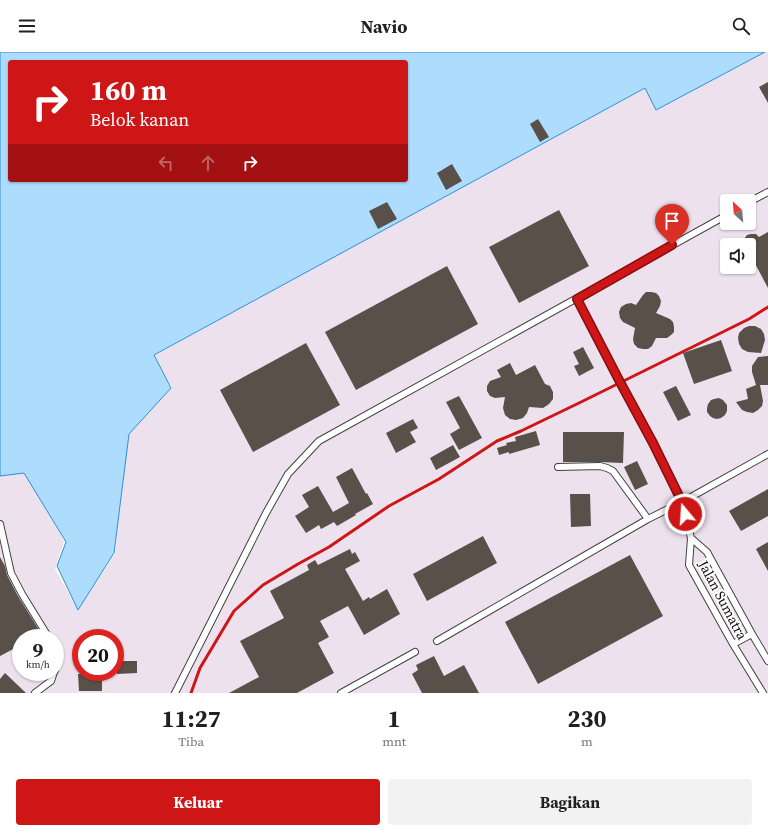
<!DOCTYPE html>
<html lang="id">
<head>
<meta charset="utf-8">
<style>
	body { margin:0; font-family:"Source Serif 4",serif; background:#f2f2f2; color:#202124; height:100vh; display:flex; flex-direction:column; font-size:15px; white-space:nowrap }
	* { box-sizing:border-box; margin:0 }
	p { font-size:13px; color:#757577 }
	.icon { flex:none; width:22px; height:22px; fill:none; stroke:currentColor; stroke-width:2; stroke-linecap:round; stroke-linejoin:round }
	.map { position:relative; height:641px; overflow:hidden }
	.drawer { display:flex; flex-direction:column; background:#fff; flex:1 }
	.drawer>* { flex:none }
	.guide { position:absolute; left:8px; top:8px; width:400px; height:122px; border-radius:4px; box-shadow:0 1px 3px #0004; background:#ce1617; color:#fff; overflow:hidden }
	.needle { width:26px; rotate:334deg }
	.tools { position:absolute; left:720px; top:142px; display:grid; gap:8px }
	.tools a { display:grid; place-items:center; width:36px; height:36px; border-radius:4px; background:#fff; box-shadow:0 1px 3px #0004; font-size:20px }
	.speed { position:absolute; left:12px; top:577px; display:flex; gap:8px; font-size:20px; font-weight:700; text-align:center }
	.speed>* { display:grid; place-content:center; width:52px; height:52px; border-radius:50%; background:#fff; box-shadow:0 1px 3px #0004; line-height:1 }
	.speed small { font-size:10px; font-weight:400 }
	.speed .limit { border:6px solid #d22; background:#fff; color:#111 }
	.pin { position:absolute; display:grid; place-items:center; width:34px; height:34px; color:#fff; margin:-41px -17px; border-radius:50% 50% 50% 0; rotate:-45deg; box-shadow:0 0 4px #0007 }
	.pin .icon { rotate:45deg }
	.me { position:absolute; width:44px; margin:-22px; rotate:342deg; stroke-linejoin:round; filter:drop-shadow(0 0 3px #0008) }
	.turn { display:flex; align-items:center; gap:14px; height:84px; padding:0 16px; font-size:18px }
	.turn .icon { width:52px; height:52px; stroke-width:2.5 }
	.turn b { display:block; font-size:28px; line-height:34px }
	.lanes { display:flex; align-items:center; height:38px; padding:0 16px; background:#0003; justify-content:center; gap:20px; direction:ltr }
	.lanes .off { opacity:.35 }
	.eta { display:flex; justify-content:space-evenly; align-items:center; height:68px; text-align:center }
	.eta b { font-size:24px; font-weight:700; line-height:28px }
	.button { display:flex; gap:8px; margin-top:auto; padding:8px 16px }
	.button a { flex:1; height:46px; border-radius:4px; background:#ce1617; color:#fff; font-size:16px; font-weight:700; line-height:46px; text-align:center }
	.button a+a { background:#f2f2f2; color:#202124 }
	header { display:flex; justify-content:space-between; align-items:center; height:52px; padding:0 16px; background:#fff; font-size:18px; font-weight:700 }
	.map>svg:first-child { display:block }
	.industrial { fill:#ede1ee; fill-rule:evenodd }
	.water { fill:#addcfd; stroke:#2c8edc; fill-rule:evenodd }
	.building { fill:#585049 }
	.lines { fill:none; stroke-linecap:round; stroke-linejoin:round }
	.lane-casing { stroke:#414141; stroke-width:8 }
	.lane { stroke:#fff; stroke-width:6 }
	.rail { stroke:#ce1617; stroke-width:3 }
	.route-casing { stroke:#860e0f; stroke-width:10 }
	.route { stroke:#ce1617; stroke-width:7 }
	.labels { text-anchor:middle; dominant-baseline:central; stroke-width:4; stroke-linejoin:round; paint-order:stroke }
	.street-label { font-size:14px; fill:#0e0e0e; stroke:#fff }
</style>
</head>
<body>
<header><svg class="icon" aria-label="menu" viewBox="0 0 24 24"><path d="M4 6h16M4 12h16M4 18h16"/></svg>Navio<svg class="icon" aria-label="search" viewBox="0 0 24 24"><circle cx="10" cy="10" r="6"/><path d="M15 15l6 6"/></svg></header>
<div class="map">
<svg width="768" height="641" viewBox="0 0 768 641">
	<rect width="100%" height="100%" fill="#fffdef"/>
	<path class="industrial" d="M 765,0 L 768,0 L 768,641 L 0,641 L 0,423 L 24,418 L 64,489 L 55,517 L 78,558 L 115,502 L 127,382 L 172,335 L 152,305 L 317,214 L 646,36 L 656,58 ZM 727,149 L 749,149 L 749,171 L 727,171 ZM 727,193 L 749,193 L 749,215 L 727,215 ZM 21,586 L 55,586 L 55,620 L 21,620 ZM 81,586 L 115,586 L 115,620 L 81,620 Z"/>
	<path class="water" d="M 0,0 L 765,0 L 656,58 L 645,36 L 154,303 L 171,336 L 129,382 L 114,501 L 78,558 L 57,514 L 66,490 L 24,421 L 0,424 ZM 10,10 L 406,10 L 406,128 L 10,128 Z"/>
	<path class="building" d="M 768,30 L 768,51 L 759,35 Z
		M 538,67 L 549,85 L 540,90 L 530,72 Z
		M 452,112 L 462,129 L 446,138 L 437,121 Z
		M 387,150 L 397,167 L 378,177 L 369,159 Z
		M 559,158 L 589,214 L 519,251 L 489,195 Z
		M 768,180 L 768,236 L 749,200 L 749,193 L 743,193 L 744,187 L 747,183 L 751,182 L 756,182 L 759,185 Z
		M 447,214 L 478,272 L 356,338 L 325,280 Z
		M 646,240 L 651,240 L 656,241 L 659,244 L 661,249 L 660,254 L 656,261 L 670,267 L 673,270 L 674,275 L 674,280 L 671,283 L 667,286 L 656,286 L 652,294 L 648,297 L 643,297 L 638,296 L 634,292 L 633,287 L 635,276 L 623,270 L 620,266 L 619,260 L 621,255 L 626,252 L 631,251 L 636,253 L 643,243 Z
		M 749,274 L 755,274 L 761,277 L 764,282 L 765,288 L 761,301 L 748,300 L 742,297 L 739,292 L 738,286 L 739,281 L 744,276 Z
		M 721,288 L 732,319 L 694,332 L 683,301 Z
		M 306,291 L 340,353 L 253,400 L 220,338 Z
		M 583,295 L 594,316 L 579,324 L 574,314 L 579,312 L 573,300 Z
		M 768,304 L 768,333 L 760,333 L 763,349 L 762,354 L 758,358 L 753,361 L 747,360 L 742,358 L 736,350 L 748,347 L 746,337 L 756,333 L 752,320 L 752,314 L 758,305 Z
		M 510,311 L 516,323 L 535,313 L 545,332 L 550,334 L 553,340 L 553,347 L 549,352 L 543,356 L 529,355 L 527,361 L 523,366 L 516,368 L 510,367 L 505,363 L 503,356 L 505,345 L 495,346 L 490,344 L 487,339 L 487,334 L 490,329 L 501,325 L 497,318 Z
		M 676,334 L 691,363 L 678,369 L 663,340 Z
		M 459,344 L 482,386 L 459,398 L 450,382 L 460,376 L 446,350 Z
		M 719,346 L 723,348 L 727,353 L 727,359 L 725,363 L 721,366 L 717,367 L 713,366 L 710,364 L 707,360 L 707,356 L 708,352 L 711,348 L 714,347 Z
		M 413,367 L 418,376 L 410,380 L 416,390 L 396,401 L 386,381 Z
		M 536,379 L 540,393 L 509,402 L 509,400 L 499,403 L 497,396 L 507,393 L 506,391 L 516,389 L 515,385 Z
		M 563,380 L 624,380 L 623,411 L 600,410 L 563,410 Z
		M 453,393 L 460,405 L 436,418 L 430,406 Z
		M 637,409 L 648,432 L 635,438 L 624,415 Z
		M 352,416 L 366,442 L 367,441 L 373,452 L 355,462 L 356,463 L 337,474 L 334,470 L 321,477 L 319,473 L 306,481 L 295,464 L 309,455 L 302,443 L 318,434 L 333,460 L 349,451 L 336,425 Z
		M 768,437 L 768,464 L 741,479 L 729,459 Z
		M 570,442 L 590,442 L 591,474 L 571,475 Z
		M 483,484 L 497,511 L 427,549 L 413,522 Z
		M 768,490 L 768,519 L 756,497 Z
		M 350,497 L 352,502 L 355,500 L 360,509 L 345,517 L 363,549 L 369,545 L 370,547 L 387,537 L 400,562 L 364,583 L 348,554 L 320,569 L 329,585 L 318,591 L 334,621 L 297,641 L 229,641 L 259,625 L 240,589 L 284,566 L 270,539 L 309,518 L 307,513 L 315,508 L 318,513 Z
		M 630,503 L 663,564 L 538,632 L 505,570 Z
		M 0,505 L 5,514 L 7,523 L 18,544 L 44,586 L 21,586 L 21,593 L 0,604 Z
		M 434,604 L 444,624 L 464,613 L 479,641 L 422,641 L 412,622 L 418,618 L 416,613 Z
		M 117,609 L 137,609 L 137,621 L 117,622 Z
		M 5,621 L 26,641 L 0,641 L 0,627 Z
		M 102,621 L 102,639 L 79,639 L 78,622 Z"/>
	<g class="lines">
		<g class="lane-casing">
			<path id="lane" d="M 749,150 L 768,140
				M 577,247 L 620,331 L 653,391 L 682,450 L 691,486 L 689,513 L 733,592 L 763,641
				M 558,415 L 600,414 L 607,416 L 613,419 L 648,467
				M 0,472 L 11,521 L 22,542 L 49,586
				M 691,486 L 707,500 L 752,582 L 768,609
				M 437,589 L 648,467 L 682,450 L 768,402
				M 733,592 L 752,582
				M 55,605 L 55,618
				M 35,641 L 51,629 L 54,620
				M 175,641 L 266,461 L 288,422 L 319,389 L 727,163
				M 341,641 L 415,600"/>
		</g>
		<use href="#lane" class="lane"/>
		<path class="rail" d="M 191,641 L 200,616 L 234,559 L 263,533 L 298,512 L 329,495 L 389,454 L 439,427 L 497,389 L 521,379 L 579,351 L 749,267 L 768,255"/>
	</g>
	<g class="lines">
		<g class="route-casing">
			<path id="route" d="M 672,193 L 577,247 L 620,330 L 653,391 L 682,450 L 685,462"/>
		</g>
		<use href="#route" class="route"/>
	</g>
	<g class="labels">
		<g class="street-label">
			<text transform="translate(723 548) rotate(62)">Jalan Sumatra</text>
		</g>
	</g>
</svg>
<div class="tools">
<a><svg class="needle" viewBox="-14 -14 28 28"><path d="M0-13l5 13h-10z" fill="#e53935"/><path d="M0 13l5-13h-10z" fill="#757577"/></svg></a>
<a><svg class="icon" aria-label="sound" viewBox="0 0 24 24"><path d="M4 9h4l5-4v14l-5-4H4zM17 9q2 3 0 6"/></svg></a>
</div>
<div class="speed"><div>9<small>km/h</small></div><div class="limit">20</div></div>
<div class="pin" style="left:672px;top:193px;background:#d93025"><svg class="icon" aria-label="arrive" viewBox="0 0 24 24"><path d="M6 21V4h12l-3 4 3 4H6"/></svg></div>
<svg class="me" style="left:685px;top:462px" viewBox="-20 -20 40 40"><circle r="17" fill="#ce1617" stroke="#fff" stroke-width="3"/><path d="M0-11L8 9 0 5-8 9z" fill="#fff"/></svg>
<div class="guide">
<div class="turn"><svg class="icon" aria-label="right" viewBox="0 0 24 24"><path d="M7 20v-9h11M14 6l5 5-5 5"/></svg><div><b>160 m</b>Belok kanan</div></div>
<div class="lanes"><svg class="icon off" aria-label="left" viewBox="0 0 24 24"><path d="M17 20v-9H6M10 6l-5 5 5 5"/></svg><svg class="icon off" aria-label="ahead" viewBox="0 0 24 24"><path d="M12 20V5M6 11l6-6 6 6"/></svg><svg class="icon" aria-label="right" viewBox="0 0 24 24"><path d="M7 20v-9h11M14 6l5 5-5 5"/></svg></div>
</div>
</div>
<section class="drawer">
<div class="eta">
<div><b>11:27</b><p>Tiba</p></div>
<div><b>1</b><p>mnt</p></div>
<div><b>230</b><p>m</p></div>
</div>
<div class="button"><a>Keluar</a><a>Bagikan</a></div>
</section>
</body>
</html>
